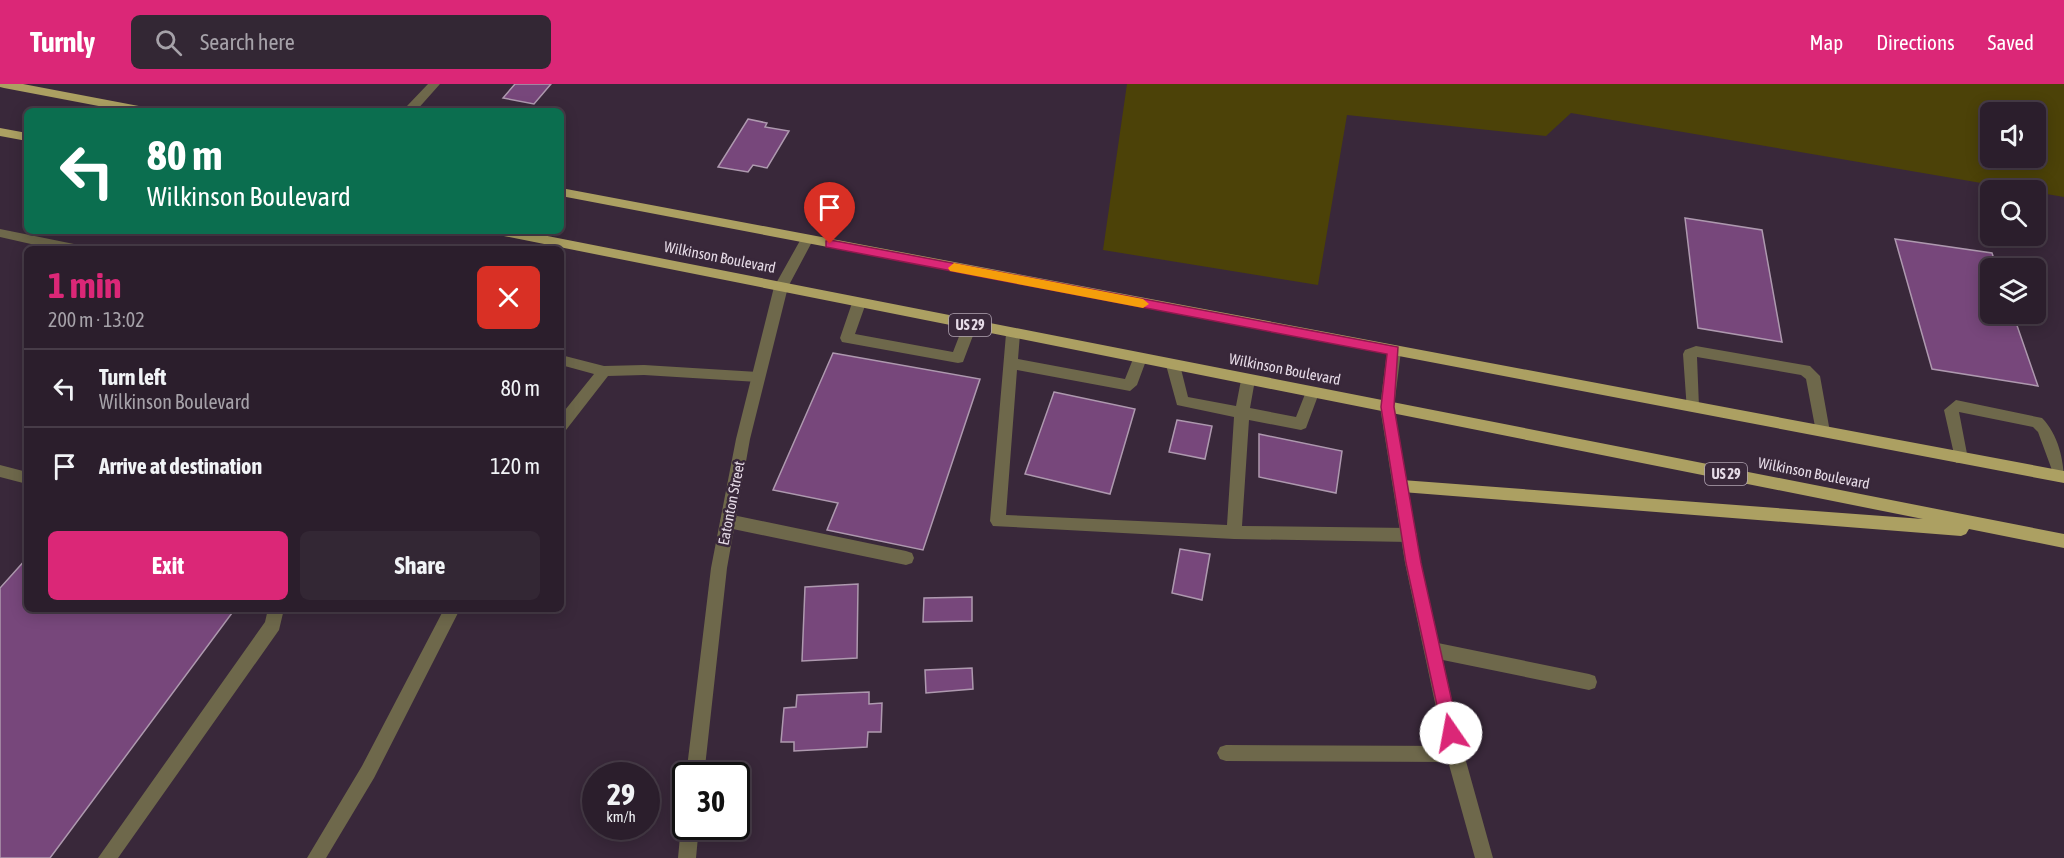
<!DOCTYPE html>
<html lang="en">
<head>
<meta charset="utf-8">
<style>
	body { margin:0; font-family:"Asap Condensed",sans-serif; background:#332734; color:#f1f3f6; height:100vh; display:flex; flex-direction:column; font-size:22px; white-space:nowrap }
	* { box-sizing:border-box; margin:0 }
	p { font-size:20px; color:#a6a2a9 }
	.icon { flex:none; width:33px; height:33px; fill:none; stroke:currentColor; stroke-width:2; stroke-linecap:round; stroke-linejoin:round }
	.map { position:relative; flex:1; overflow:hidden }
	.sheet { position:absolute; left:24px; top:162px; width:540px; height:366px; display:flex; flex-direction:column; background:#2b1e2c; border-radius:9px; box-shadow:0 3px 15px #0003,0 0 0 2px #473c48 }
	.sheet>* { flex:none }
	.hud { position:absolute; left:24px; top:24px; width:540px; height:126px; border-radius:9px; box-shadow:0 3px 15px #0003,0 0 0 2px #473c48; background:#0b6e4f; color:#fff; overflow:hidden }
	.fabs { position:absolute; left:1980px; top:18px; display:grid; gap:12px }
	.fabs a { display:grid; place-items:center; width:66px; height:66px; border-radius:9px; background:#2b1e2c; box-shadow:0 3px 15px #0003,0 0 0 2px #473c48; font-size:30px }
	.speed { position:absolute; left:582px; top:678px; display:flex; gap:12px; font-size:30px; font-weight:700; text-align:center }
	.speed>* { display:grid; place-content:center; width:78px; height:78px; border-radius:50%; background:#2b1e2c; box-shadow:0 3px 15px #0003,0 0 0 2px #473c48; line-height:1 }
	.speed small { font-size:15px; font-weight:400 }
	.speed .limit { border:3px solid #111; border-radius:9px; background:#fff; color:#111 }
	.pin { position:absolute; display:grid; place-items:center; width:51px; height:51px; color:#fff; margin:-62px -26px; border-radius:50% 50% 50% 0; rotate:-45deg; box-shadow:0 0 6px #0007 }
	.pin .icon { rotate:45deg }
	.me { position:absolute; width:66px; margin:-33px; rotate:348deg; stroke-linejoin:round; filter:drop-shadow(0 0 4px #0008) }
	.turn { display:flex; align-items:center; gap:21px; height:126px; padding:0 24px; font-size:27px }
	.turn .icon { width:78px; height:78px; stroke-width:2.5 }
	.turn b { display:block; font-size:42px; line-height:51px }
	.round { display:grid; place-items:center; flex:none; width:63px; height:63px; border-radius:9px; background:#332734 }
	.head { display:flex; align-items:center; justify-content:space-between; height:102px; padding:0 24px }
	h1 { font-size:36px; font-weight:700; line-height:45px; color:#db2777 }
	.button { display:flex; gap:12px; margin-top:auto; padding:12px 24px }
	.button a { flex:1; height:69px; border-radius:9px; background:#db2777; color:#fff; font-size:24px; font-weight:700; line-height:69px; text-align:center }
	.button a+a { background:#332734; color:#f1f3f6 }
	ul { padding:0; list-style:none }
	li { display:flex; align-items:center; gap:18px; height:78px; padding:0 24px; border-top:2px solid #473c48 }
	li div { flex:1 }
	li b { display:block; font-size:22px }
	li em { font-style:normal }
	header { display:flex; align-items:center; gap:36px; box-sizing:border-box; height:84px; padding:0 30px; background:#db2777; color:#fff }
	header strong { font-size:28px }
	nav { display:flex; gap:33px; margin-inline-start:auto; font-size:21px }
	.search { width:420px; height:54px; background:#332734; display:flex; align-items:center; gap:15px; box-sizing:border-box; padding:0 21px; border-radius:9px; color:#a6a2a9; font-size:22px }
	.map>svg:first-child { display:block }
	.green { fill:#4c4208; fill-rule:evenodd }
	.building { fill:#77477b; stroke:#ae99af; stroke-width:1.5 }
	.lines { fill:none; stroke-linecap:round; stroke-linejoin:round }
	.lane { fill:#6e684b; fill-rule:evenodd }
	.street { fill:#6e684b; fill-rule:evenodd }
	.primary { fill:#aca062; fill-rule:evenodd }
	.route { fill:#db2777; stroke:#8e194d; stroke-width:1.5 }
	.slow { fill:#f59e0b }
	.labels { text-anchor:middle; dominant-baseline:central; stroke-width:5; stroke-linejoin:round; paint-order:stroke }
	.shield { fill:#39283a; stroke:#b2a5b3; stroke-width:1.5 }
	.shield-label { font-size:14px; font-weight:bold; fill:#e6dbe7 }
	.street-label { font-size:15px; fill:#e6dbe7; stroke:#39283a }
</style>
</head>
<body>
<header>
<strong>Turnly</strong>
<div class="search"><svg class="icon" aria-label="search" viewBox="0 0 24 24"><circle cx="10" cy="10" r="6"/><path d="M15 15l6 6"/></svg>Search here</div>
<nav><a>Map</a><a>Directions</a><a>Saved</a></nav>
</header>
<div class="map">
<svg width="2064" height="774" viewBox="0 0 2064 774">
	<rect width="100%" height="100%" fill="#39283a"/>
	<path class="green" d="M 1127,0 L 2064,0 L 2064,113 L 1571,29 L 1546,52 L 1347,31 L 1318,201 L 1103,166 ZM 1990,28 L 2036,28 L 2036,74 L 1990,74 Z"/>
	<path class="building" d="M 515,0 L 551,0 L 534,20 L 503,14 Z
		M 748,35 L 767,39 L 765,43 L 789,47 L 767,84 L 753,81 L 748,88 L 718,83 Z
		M 1685,134 L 1762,146 L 1782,258 L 1698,244 Z
		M 1895,155 L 1992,169 L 1997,184 L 1990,184 L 1990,230 L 2013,230 L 2038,302 L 1932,285 Z
		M 833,269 L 980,295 L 923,466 L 827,446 L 838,419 L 773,406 Z
		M 1054,308 L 1135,325 L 1110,410 L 1025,390 Z
		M 1177,336 L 1212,342 L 1205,375 L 1169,368 Z
		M 1259,350 L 1342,367 L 1336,409 L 1259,393 Z
		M 1180,465 L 1210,470 L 1202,516 L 1172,509 Z
		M 27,474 L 27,525 L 235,525 L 50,774 L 0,774 L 0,504 Z
		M 858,500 L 857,574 L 802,577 L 805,503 Z
		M 972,513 L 972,537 L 923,538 L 924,514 Z
		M 972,584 L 973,605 L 926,609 L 925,586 Z
		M 869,608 L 869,620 L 882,619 L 881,648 L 868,648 L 867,663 L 794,667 L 794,658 L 781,658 L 784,624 L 796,623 L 797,611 Z"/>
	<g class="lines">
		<path class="lane" d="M 428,0 L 440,0 L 416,27 L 406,27 L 407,22 Z
			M 0,145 L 74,160 L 80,165 L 53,165 L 0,153 Z
			M 859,214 L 866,219 L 855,250 L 953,268 L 965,237 L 975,237 L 977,241 L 963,278 L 958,279 L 842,258 L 840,254 L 852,219 Z
			M 1013,245 L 1020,250 L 1018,275 L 1125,295 L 1135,270 L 1145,270 L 1147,274 L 1137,301 L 1130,307 L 1017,286 L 1006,431 L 1227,441 L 1234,333 L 1177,321 L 1166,281 L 1173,276 L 1180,281 L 1188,313 L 1236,322 L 1241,296 L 1248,291 L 1255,296 L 1250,324 L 1296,333 L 1307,305 L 1312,303 L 1319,309 L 1306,344 L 1301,346 L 1249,336 L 1242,442 L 1409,444 L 1415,446 L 1417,451 L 1415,456 L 1409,458 L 1234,455 L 993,442 L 990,437 L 1006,250 Z
			M 1696,262 L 1810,282 L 1820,292 L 1830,348 L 1828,352 L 1818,352 L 1816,348 L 1806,295 L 1801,291 L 1697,273 L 1699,323 L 1697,327 L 1687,327 L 1683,270 L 1685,266 Z
			M 561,271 L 604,282 L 644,281 L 758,288 L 765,293 L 758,298 L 644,291 L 608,292 L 566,346 L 561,348 L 561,331 L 594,290 L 561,281 Z
			M 1956,316 L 2042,334 C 2058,350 2064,376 2064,398 L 2056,397 L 2038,348 L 2033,343 L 1959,328 L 1968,375 L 1966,379 L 1956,379 L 1944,326 Z
			M 0,381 L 27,388 L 27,400 L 0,393 Z
			M 728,430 L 906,467 L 912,469 L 914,474 L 912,479 L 906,481 L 728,444 L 723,442 L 720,437 L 723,432 Z
			M 268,525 L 284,525 L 279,546 L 118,774 L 98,774 L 265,538 Z
			M 444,525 L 460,525 L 374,694 L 326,774 L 307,774 L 362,682 Z
			M 1433,558 L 1589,590 L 1595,592 L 1597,598 L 1595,604 L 1589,606 L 1433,574 L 1427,571 L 1425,566 L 1427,561 Z
			M 1226,661 L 1455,662 L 1461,664 L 1464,670 L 1461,676 L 1455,678 L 1226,677 L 1220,675 L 1217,669 L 1220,663 Z"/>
		<path class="street" d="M 807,151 L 813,156 L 788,203 L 750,355 L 727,484 L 704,692 L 686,692 L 711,484 L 736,355 L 774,203 L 802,153 Z
			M 1394,262 L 1401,267 L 1394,323 L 1421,479 L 1464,670 L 1493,774 L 1475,774 L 1446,670 L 1405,479 L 1380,323 L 1387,267 Z
			M 686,735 L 686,742 L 699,742 L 696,774 L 678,774 L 681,742 Z"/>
		<path class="primary" d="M 0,0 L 23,0 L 144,23 L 150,27 L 125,27 L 4,4 L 0,3 Z
			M 0,44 L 27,49 L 27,57 L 0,52 Z
			M 561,104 L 2064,387 L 2064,399 L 561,112 Z
			M 493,147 L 522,147 L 2064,450 L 2064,464 L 1969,445 L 1966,450 L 1961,452 L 1402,408 L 1397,406 L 1394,402 L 1397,398 L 1402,396 L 1923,435 L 499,151 Z"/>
	</g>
	<path class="route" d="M 830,156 L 1398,263 L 1394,323 L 1421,479 L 1459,649 L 1456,654 L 1451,656 L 1445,654 L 1443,649 L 1406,479 L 1381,323 L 1387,270 L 826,163 L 826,157 Z"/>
	<path class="slow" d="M 954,179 L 1143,215 L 1149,220 L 1143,224 L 950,187 L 948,184 Z"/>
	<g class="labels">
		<g class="shield">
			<rect x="949" y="230" width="42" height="22" rx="4.5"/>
			<rect x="1705" y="379" width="42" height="22" rx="4.5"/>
		</g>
		<g class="shield-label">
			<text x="970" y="241">US 29</text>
			<text x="1726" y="390">US 29</text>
		</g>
		<g class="street-label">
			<text transform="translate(720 173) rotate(11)">Wilkinson Boulevard</text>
			<text transform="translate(1285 285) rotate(11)">Wilkinson Boulevard</text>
			<text transform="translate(1814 389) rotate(11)">Wilkinson Boulevard</text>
			<text transform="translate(731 419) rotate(-79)">Eatonton Street</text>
		</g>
	</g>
</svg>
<div class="fabs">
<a><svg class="icon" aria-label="sound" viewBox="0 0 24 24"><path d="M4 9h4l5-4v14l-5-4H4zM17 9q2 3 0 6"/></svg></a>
<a><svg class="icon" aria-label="search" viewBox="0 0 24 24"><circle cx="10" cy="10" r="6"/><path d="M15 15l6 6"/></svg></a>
<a><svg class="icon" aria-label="layers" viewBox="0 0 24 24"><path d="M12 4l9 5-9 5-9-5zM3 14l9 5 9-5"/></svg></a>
</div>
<div class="speed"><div>29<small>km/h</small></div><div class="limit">30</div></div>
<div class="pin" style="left:830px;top:160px;background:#d93025"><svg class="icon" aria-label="arrive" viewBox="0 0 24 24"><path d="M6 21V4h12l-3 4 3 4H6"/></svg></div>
<svg class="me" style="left:1451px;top:649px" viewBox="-20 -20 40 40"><circle r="19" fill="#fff"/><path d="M0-13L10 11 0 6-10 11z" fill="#db2777"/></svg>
<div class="hud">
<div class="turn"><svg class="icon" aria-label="left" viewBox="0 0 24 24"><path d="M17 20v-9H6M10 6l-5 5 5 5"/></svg><div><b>80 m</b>Wilkinson Boulevard</div></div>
</div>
<section class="sheet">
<div class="head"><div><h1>1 min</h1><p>200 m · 13:02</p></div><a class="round" style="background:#d93025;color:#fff"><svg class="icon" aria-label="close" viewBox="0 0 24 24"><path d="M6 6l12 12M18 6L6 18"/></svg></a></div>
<ul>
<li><svg class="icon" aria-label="left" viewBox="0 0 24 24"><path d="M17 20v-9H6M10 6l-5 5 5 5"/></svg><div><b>Turn left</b><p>Wilkinson Boulevard</p></div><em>80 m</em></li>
<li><svg class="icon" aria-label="arrive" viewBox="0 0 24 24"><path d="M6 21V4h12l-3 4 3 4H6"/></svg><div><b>Arrive at destination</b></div><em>120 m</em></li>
</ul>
<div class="button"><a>Exit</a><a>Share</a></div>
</section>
</div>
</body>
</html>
